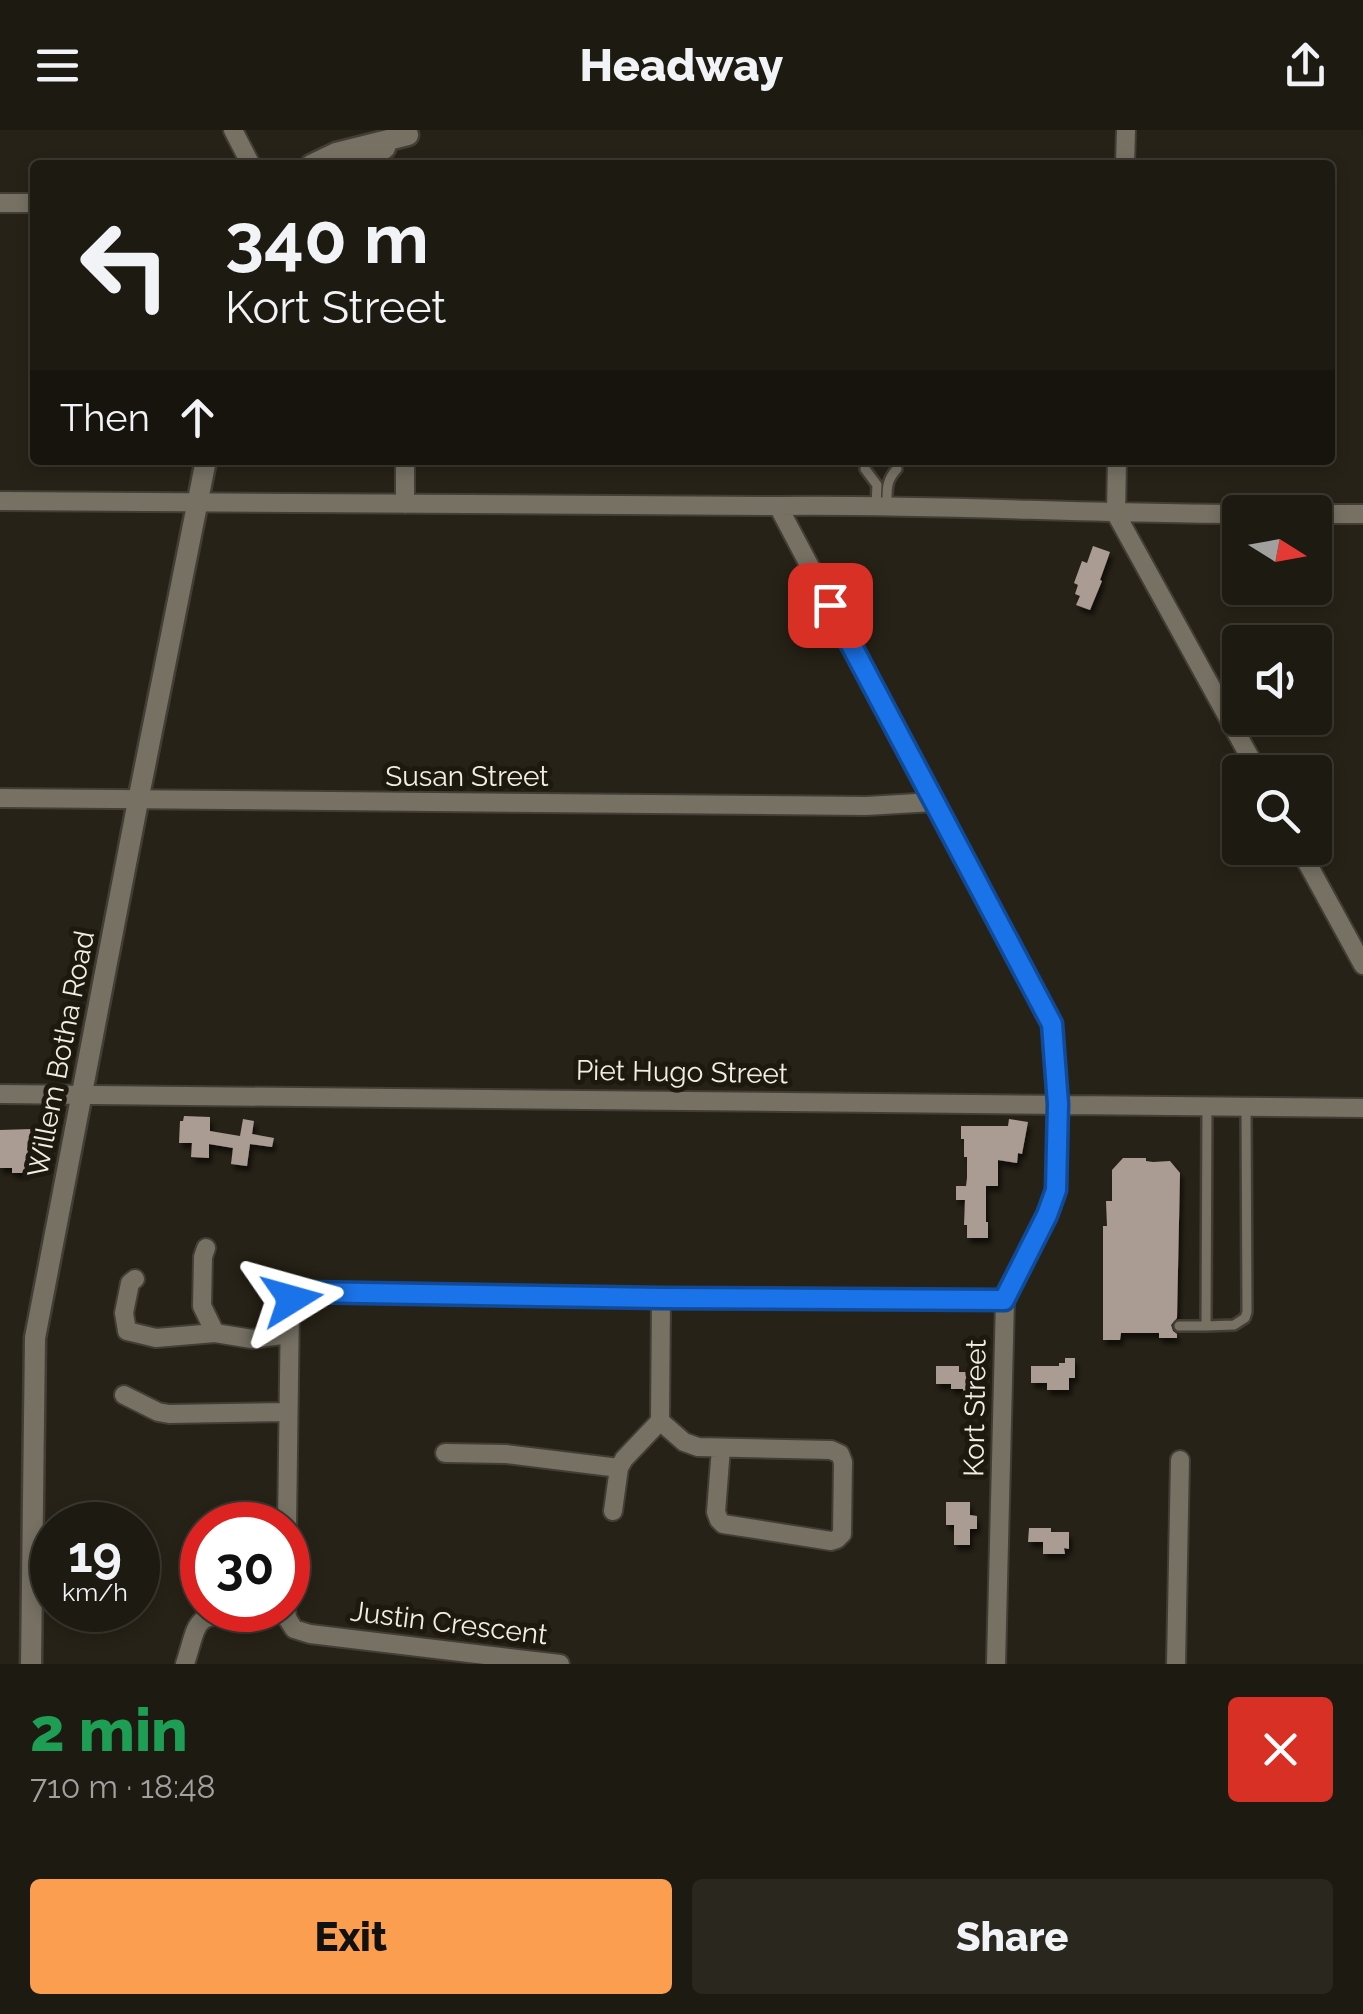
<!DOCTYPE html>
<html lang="en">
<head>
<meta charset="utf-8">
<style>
	body { margin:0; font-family:Raleway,sans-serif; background:#2a271f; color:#f1f3f6; height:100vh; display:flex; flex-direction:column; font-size:38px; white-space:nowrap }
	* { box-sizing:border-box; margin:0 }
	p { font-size:32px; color:#a0a19f }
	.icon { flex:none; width:55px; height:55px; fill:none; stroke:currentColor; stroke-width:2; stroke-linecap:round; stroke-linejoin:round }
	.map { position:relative; height:1534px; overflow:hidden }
	.side { display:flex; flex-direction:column; background:#1d1a11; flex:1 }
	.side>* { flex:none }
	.hud { position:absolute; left:30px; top:30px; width:1305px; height:305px; border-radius:10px; box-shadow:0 5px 15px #0003,0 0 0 2px #3b3831; background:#1d1a11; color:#f1f3f6; overflow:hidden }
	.needle { width:65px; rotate:101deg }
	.controls { position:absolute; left:1222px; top:365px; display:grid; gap:20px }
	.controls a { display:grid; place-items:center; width:110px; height:110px; border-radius:10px; background:#1d1a11; box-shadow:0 5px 15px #0003,0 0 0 2px #3b3831; font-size:50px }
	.speed { position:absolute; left:30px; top:1372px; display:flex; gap:20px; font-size:50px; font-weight:700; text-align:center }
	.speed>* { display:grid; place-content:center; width:130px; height:130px; border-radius:50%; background:#1d1a11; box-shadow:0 5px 15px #0003,0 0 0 2px #3b3831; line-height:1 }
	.speed small { font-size:25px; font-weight:400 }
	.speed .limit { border:15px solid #d22; background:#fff; color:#111 }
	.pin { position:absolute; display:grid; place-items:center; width:85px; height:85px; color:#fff; margin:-42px; border-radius:20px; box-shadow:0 5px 15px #0006 }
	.me { position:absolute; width:110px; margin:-55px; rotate:82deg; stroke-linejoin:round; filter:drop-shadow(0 0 8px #0008) }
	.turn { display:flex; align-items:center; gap:35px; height:210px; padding:0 30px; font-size:45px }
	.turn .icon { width:130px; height:130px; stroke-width:2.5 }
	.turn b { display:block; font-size:70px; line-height:85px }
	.then { display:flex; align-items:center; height:95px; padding:0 30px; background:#0003; gap:20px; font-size:38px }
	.round { display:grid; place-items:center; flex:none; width:105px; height:105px; border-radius:10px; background:#2a271f }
	.summary { display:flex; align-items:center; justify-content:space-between; height:170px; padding:0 30px }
	h1 { font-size:60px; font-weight:800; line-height:75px; color:#1e9e55 }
	.button { display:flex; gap:20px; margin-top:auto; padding:20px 30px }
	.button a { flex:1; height:115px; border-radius:10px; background:#fb9e50; color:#111; font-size:40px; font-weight:800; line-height:115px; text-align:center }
	.button a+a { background:#2a271f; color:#f1f3f6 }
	header { display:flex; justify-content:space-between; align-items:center; height:130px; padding:0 30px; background:#1d1a11; font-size:45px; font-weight:800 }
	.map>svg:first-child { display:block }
	.building { fill:#ab9c93; filter:url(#shadow) }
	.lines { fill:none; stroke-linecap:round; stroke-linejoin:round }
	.service-casing { stroke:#423e35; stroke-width:14 }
	.minor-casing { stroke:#423e35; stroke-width:22 }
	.tertiary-casing { stroke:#423e35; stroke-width:25 }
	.service { stroke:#767163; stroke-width:9 }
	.minor { stroke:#767163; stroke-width:18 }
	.tertiary { stroke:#767163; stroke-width:20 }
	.route-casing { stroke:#114b97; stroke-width:25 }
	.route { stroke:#1a73e8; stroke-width:18 }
	.labels { text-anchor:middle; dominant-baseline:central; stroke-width:10; stroke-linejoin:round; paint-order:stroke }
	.street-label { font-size:28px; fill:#f1eee6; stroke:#1d190e }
</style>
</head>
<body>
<header><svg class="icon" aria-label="menu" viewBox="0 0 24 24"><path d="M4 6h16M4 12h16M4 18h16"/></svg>Headway<svg class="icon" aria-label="share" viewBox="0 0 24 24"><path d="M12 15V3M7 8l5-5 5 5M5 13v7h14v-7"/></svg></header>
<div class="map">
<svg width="1363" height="1534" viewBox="0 0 1363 1534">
	<defs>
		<filter id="shadow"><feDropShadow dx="3" dy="5.5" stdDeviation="2.5" flood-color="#0009"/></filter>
	</defs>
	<rect width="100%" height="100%" fill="#272217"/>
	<path class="building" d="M 1093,416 L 1110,422 L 1100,450 L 1102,451 L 1090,480 L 1076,475 L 1080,466 L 1075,464 L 1078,455 L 1074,453 L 1082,431 L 1087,433 Z
		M 184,986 L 210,987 L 210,1001 L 240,1006 L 243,989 L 254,991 L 252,1004 L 274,1008 L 272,1017 L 250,1014 L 247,1036 L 231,1034 L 233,1018 L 209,1014 L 209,1028 L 191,1027 L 192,1013 L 179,1013 L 180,991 L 183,991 Z
		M 1009,989 L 1028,992 L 1022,1024 L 1018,1023 L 1017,1033 L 998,1030 L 998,1056 L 986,1056 L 986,1092 L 988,1092 L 988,1108 L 967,1108 L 967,1095 L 964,1095 L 965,1070 L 956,1070 L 956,1056 L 966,1056 L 967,1048 L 967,1027 L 964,1027 L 964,1009 L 961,1009 L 961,996 L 1008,996 Z
		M 32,999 L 33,1028 L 30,1028 L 27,1043 L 12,1043 L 12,1038 L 0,1038 L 0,1000 Z
		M 1123,1028 L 1146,1028 L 1146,1031 L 1153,1032 L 1170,1031 L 1180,1043 L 1177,1188 L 1171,1195 L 1173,1201 L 1177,1204 L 1177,1208 L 1159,1208 L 1159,1203 L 1121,1203 L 1120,1210 L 1103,1210 L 1103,1096 L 1107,1096 L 1106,1071 L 1112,1071 L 1112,1040 Z
		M 1065,1228 L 1075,1228 L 1075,1248 L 1069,1248 L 1069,1260 L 1047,1260 L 1047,1253 L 1031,1253 L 1031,1236 L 1059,1236 L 1059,1233 L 1065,1233 Z
		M 936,1236 L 959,1236 L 959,1242 L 971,1242 L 971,1253 L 978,1253 L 978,1267 L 963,1267 L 963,1259 L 951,1259 L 951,1254 L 936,1254 Z
		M 946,1372 L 970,1372 L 970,1385 L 977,1386 L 977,1399 L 970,1399 L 970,1415 L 954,1415 L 954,1395 L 946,1395 Z
		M 1029,1398 L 1051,1398 L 1051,1402 L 1069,1402 L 1069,1419 L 1064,1418 L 1065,1424 L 1043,1424 L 1043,1412 L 1028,1412 Z"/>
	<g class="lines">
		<g class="service-casing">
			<path id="service" d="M 865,339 L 877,355 L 876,375
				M 887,375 C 887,360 886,350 897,339
				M 1207,975 L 1206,1196 L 1234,1195 L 1245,1188 L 1247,1182 L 1246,976
				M 1179,1196 L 1206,1196"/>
		</g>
		<g class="minor-casing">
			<path id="minor" d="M 233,0 L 251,35
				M 1125,35 L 1126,0
				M 0,73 L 35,73
				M 1117,330 L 1116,384 L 1258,642
				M 0,371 L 778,376 C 932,374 1086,384 1240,384
				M 405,374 L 405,330
				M 778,376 L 1052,895 L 1059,974 L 1056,1060 L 1051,1078 L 1005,1170 L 996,1534
				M 1315,384 L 1363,384
				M 0,668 L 866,676 L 934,672
				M 1299,718 L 1363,835
				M 0,964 L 1363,978
				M 206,1118 L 203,1127 L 202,1176 L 215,1203 L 252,1209 L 289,1204
				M 135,1149 L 130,1153 L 124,1183 L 127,1201 L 156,1208 L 215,1203
				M 124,1265 L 158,1282 L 169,1284 L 288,1282
				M 660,1291 L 684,1312 L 698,1317 L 831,1320 L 840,1324 L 843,1332 L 842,1404 L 837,1409 L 831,1411 L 723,1394 L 719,1390 L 716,1382 L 721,1318
				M 660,1291 L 661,1168
				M 445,1323 L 506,1324 L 619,1338
				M 613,1381 L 619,1338 L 624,1329 L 660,1291
				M 287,1395 L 290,1175 L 295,1164 L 300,1162 L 661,1168 L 1005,1170
				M 286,1480 L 287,1488 L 294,1499 L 310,1504 L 560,1534
				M 185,1534 C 199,1490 192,1487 240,1480
				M 1176,1534 L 1180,1330"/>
		</g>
		<g class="tertiary-casing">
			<path id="tertiary" d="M 311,35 L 336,23 L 408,5
				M 356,35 L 385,18
				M 31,1534 L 35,1208 L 138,671 L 206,330"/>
		</g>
		<use href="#service" class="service"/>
		<use href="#minor" class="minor"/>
		<use href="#tertiary" class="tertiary"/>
	</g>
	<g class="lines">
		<g class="route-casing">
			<path id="route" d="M 292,1169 L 295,1164 L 305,1162 L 661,1168 L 1004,1170 L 1047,1085 L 1056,1060 L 1058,974 L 1052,894 L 830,475"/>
		</g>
		<use href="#route" class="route"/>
	</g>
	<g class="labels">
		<g class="street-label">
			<text x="467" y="646">Susan Street</text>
			<text transform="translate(61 924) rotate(-79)">Willem Botha Road</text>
			<text transform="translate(682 942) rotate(1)">Piet Hugo Street</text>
			<text transform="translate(975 1278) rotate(-89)">Kort Street</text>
			<text transform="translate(449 1493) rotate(7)">Justin Crescent</text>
		</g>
	</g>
</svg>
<div class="controls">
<a><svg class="needle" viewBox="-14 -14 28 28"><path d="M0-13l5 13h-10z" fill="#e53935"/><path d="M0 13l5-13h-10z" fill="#a0a19f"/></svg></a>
<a><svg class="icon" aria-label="sound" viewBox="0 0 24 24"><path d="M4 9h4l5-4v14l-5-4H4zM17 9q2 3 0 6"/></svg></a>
<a><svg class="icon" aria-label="search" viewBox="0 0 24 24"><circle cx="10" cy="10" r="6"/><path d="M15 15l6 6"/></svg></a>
</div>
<div class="speed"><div>19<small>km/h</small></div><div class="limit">30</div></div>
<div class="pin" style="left:830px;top:475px;background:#d93025"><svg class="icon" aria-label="arrive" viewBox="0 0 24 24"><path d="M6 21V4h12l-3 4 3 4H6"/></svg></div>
<svg class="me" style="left:292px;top:1169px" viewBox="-20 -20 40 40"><path d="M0-17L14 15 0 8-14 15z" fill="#1a73e8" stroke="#fff" stroke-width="4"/></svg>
<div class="hud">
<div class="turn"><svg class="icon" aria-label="left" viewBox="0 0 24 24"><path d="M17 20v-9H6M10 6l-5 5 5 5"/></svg><div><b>340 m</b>Kort Street</div></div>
<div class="then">Then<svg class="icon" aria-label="ahead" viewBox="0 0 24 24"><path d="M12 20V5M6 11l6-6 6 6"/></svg></div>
</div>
</div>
<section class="side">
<div class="summary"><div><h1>2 min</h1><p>710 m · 18:48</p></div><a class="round" style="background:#d93025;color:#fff"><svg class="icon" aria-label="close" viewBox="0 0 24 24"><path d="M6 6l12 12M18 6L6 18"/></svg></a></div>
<div class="button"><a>Exit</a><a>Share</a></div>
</section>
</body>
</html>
